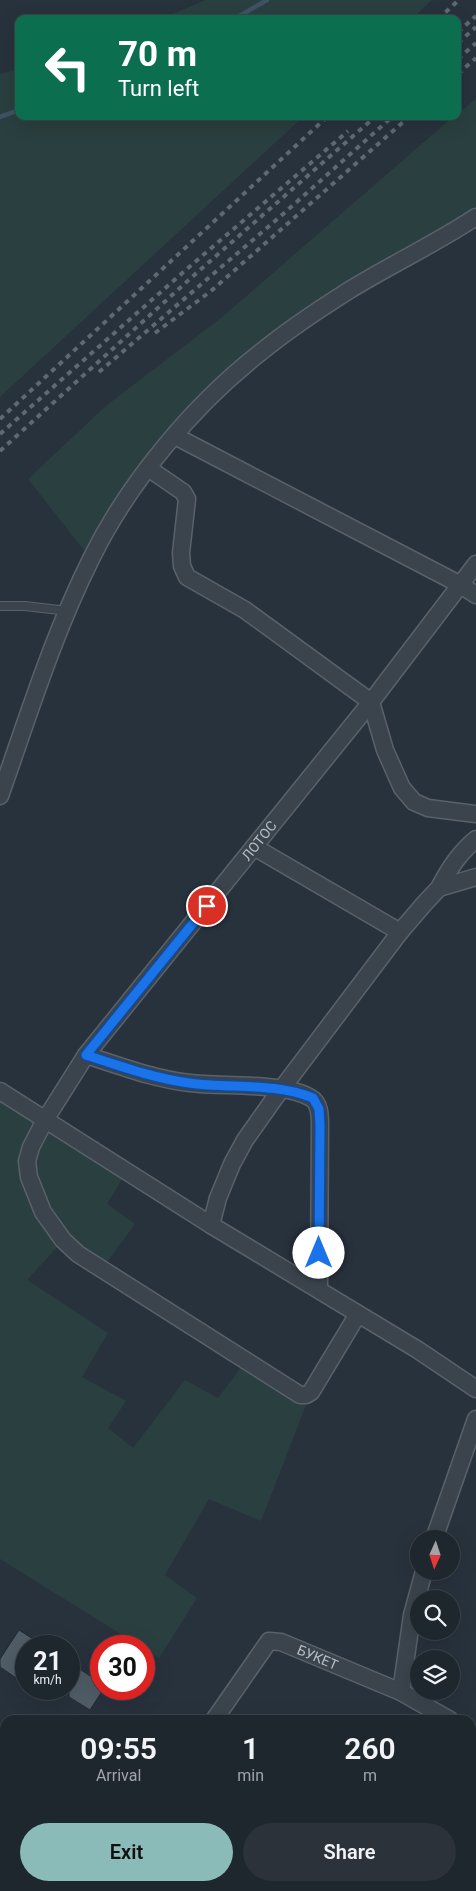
<!DOCTYPE html>
<html lang="en">
<head>
<meta charset="utf-8">
<style>
	body { margin:0; font-family:Roboto,sans-serif; background:#2b323a; color:#f1f3f6; height:100vh; display:flex; flex-direction:column; font-size:19px; white-space:nowrap }
	* { box-sizing:border-box; margin:0 }
	p { font-size:16px; color:#a1a5aa }
	.icon { flex:none; width:28px; height:28px; fill:none; stroke:currentColor; stroke-width:2; stroke-linecap:round; stroke-linejoin:round }
	.map { position:relative; flex:1; overflow:hidden }
	.side { position:absolute; left:0px; top:1715px; width:476px; height:176px; display:flex; flex-direction:column; background:#1e262e; border-radius:15px 15px 0 0; box-shadow:0 5px 20px #0002,0 0 0 1px #3c434a }
	.side>* { flex:none }
	.top-card { position:absolute; left:15px; top:15px; width:446px; height:105px; border-radius:10px; box-shadow:0 5px 20px #0002,0 0 0 1px #3c434a; background:#0b6e4f; color:#fff; overflow:hidden }
	.needle { width:32px; rotate:183deg }
	.controls { position:absolute; left:410px; top:1530px; display:grid; gap:10px }
	.controls a { display:grid; place-items:center; width:50px; height:50px; border-radius:50%; background:#1e262e; box-shadow:0 5px 20px #0002,0 0 0 1px #3c434a; font-size:25px }
	.speed { position:absolute; left:15px; top:1635px; display:flex; gap:10px; font-size:25px; font-weight:700; text-align:center }
	.speed>* { display:grid; place-content:center; width:65px; height:65px; border-radius:50%; background:#1e262e; box-shadow:0 5px 20px #0002,0 0 0 1px #3c434a; line-height:1 }
	.speed small { font-size:12px; font-weight:400 }
	.speed .limit { border:8px solid #d22; background:#fff; color:#111 }
	.pin { position:absolute; display:grid; place-items:center; width:42px; height:42px; color:#fff; margin:-21px; border:2px solid #fff; border-radius:50%; box-shadow:0 1px 5px #0007 }
	.me { position:absolute; width:55px; margin:-28px; rotate:0deg; stroke-linejoin:round; filter:drop-shadow(0 0 4px #0008) }
	.turn { display:flex; align-items:center; gap:18px; height:105px; padding:0 20px; font-size:22px }
	.turn .icon { width:65px; height:65px; stroke-width:2.5 }
	.turn b { display:block; font-size:35px; line-height:42px }
	.eta { display:flex; justify-content:space-evenly; align-items:center; height:85px; text-align:center }
	.eta b { font-size:30px; font-weight:600; line-height:35px }
	.action { display:flex; gap:10px; margin-top:auto; padding:10px 20px }
	.action a { flex:1; height:58px; border-radius:30px; background:#8bbbb9; color:#111; font-size:20px; font-weight:600; line-height:58px; text-align:center }
	.action a+a { background:#2b323a; color:#f1f3f6 }
	.map>svg:first-child { display:block }
	.green { fill:#2a3f3f }
	.lines { fill:none; stroke-linecap:round; stroke-linejoin:round }
	.stream { stroke:#3f5264; stroke-width:4.5 }
	.building { fill:#505d67; stroke:#222b34 }
	.service-casing { stroke:#59626b; stroke-width:10 }
	.minor-casing { stroke:#59626b; stroke-width:19 }
	.service { stroke:#3b444d; stroke-width:8 }
	.minor { stroke:#3b444d; stroke-width:16 }
	.rail { stroke:#5e6973; stroke-width:4; stroke-dasharray:5 5; stroke-linecap:butt }
	.route-casing { stroke:#114b97; stroke-width:12 }
	.route { stroke:#1a73e8; stroke-width:9 }
	.labels { text-anchor:middle; dominant-baseline:central; stroke-width:4.5; stroke-linejoin:round; paint-order:stroke }
	.street-label { font-size:14px; fill:#b7bfc8; stroke:#202932 }
</style>
</head>
<body>
<div class="map">
<svg width="476" height="1891" viewBox="0 0 476 1891">
	<rect width="100%" height="100%" fill="#28323d"/>
	<path class="green" d="M 205,0 L 432,0 L 412,19 L 161,19 Z
		M 19,69 L 19,116 L 304,116 L 0,397 L 0,74 Z
		M 476,99 L 476,217 L 313,314 L 175,436 L 91,559 L 28,479 L 107,405 L 221,318 L 454,116 L 458,116 L 458,113 Z
		M 0,1091 L 127,1171 L 107,1204 L 135,1224 L 101,1270 L 63,1241 L 27,1280 L 108,1333 L 82,1377 L 126,1401 L 108,1428 L 133,1448 L 185,1380 L 218,1398 L 246,1361 L 311,1392 L 261,1521 L 209,1499 L 165,1575 L 197,1598 L 159,1658 L 144,1649 L 144,1646 L 140,1646 L 0,1559 Z"/>
	<g class="lines">
		<path class="stream" d="M 234,19 L 267,0
			M 0,117 L 19,110"/>
	</g>
	<path class="building" d="M 19,1630 L 44,1646 L 26,1646 L 26,1675 L 22,1682 L 0,1667 L 0,1659 Z
		M 69,1662 L 101,1683 L 101,1693 L 90,1710 L 69,1697 Z"/>
	<g class="lines">
		<g class="service-casing">
			<path id="service" d="M 0,606 L 25,606 L 68,611"/>
		</g>
		<g class="minor-casing">
			<g id="minor">
				<path d="M 175,436 L 461,585 L 476,595"/>
				<path d="M 148,468 L 183,492 L 187,499 L 181,553 L 182,566 L 187,577 L 245,610 L 371,702 L 385,750 L 393,768 L 402,788 L 414,802 L 428,808 L 476,814"/>
				<path d="M 0,796 C 28,717 53,635 91,559 C 128,483 194,404 261,352 C 288,330 318,310 348,291 C 390,265 435,244 476,217"/>
				<path d="M 254,847 L 400,932"/>
				<path d="M 439,888 C 449,869 459,853 476,839"/>
				<path d="M 86,1055 C 120,1066 154,1079 190,1083 C 221,1087 286,1082 311,1098 C 320,1103 320,1116 320,1125 L 319,1290"/>
				<path d="M 0,1091 L 211,1225 L 418,1350 L 476,1389"/>
				<path d="M 211,1225 L 218,1198 L 232,1164 L 245,1140 L 274,1099 L 400,932 L 424,904 L 439,888 L 476,877"/>
				<path id="s1" d="M 358,1314 L 311,1392 L 306,1395 L 300,1395 L 78,1254 L 63,1240 L 43,1212 L 29,1177 L 27,1161 L 31,1147 L 45,1120 L 86,1055 L 371,702 L 476,564"/>
				<path d="M 434,1539 L 476,1419"/>
				<path d="M 401,1692 L 412,1615 L 424,1571"/>
				<path id="s2" d="M 214,1720 L 269,1641 L 281,1642 L 401,1692 L 450,1720"/>
				<path d="M 471,1732 L 476,1734"/>
				<path d="M 0,1866 L 5,1868"/>
				<path d="M 471,1873 L 476,1866"/>
				<path d="M 42,1886 L 52,1891"/>
				<path d="M 98,1891 L 101,1886"/>
				<path d="M 459,1891 L 462,1886"/>
			</g>
		</g>
		<use href="#service" class="service"/>
		<use href="#minor" class="minor"/>
		<path class="rail" d="M 438,19 L 459,0
			M 458,32 L 476,16
			M 458,43 L 476,27
			M 458,59 L 476,43
			M 458,74 L 476,58
			M 155,333 L 211,291 L 410,116
			M 99,372 L 282,215 L 393,116
			M 0,419 L 328,116
			M 0,434 L 188,268 L 348,131
			M 0,451 L 192,277 L 376,116"/>
	</g>
	<g class="lines">
		<g class="route-casing">
			<path id="route" d="M 207,906 L 86,1055 C 120,1066 153,1078 189,1083 C 230,1089 274,1082 313,1098 L 319,1109 L 320,1125 L 319,1253"/>
		</g>
		<use href="#route" class="route"/>
	</g>
	<g class="labels">
		<g class="street-label">
			<text stroke="none"><textPath href="#s1" startOffset="872">ЛОТОС</textPath></text>
			<text stroke="none"><textPath href="#s2" startOffset="148">БУКЕТ</textPath></text>
		</g>
	</g>
</svg>
<div class="controls">
<a><svg class="needle" viewBox="-14 -14 28 28"><path d="M0-13l5 13h-10z" fill="#e53935"/><path d="M0 13l5-13h-10z" fill="#a1a5aa"/></svg></a>
<a><svg class="icon" aria-label="search" viewBox="0 0 24 24"><circle cx="10" cy="10" r="6"/><path d="M15 15l6 6"/></svg></a>
<a><svg class="icon" aria-label="layers" viewBox="0 0 24 24"><path d="M12 4l9 5-9 5-9-5zM3 14l9 5 9-5"/></svg></a>
</div>
<div class="speed"><div>21<small>km/h</small></div><div class="limit">30</div></div>
<div class="pin" style="left:207px;top:906px;background:#d93025"><svg class="icon" aria-label="arrive" viewBox="0 0 24 24"><path d="M6 21V4h12l-3 4 3 4H6"/></svg></div>
<svg class="me" style="left:319px;top:1253px" viewBox="-20 -20 40 40"><circle r="19" fill="#fff"/><path d="M0-13L10 11 0 6-10 11z" fill="#1a73e8"/></svg>
<div class="top-card">
<div class="turn"><svg class="icon" aria-label="left" viewBox="0 0 24 24"><path d="M17 20v-9H6M10 6l-5 5 5 5"/></svg><div><b>70 m</b>Turn left</div></div>
</div>
<section class="side">
<div class="eta">
<div><b>09:55</b><p>Arrival</p></div>
<div><b>1</b><p>min</p></div>
<div><b>260</b><p>m</p></div>
</div>
<div class="action"><a>Exit</a><a>Share</a></div>
</section>
</div>
</body>
</html>
